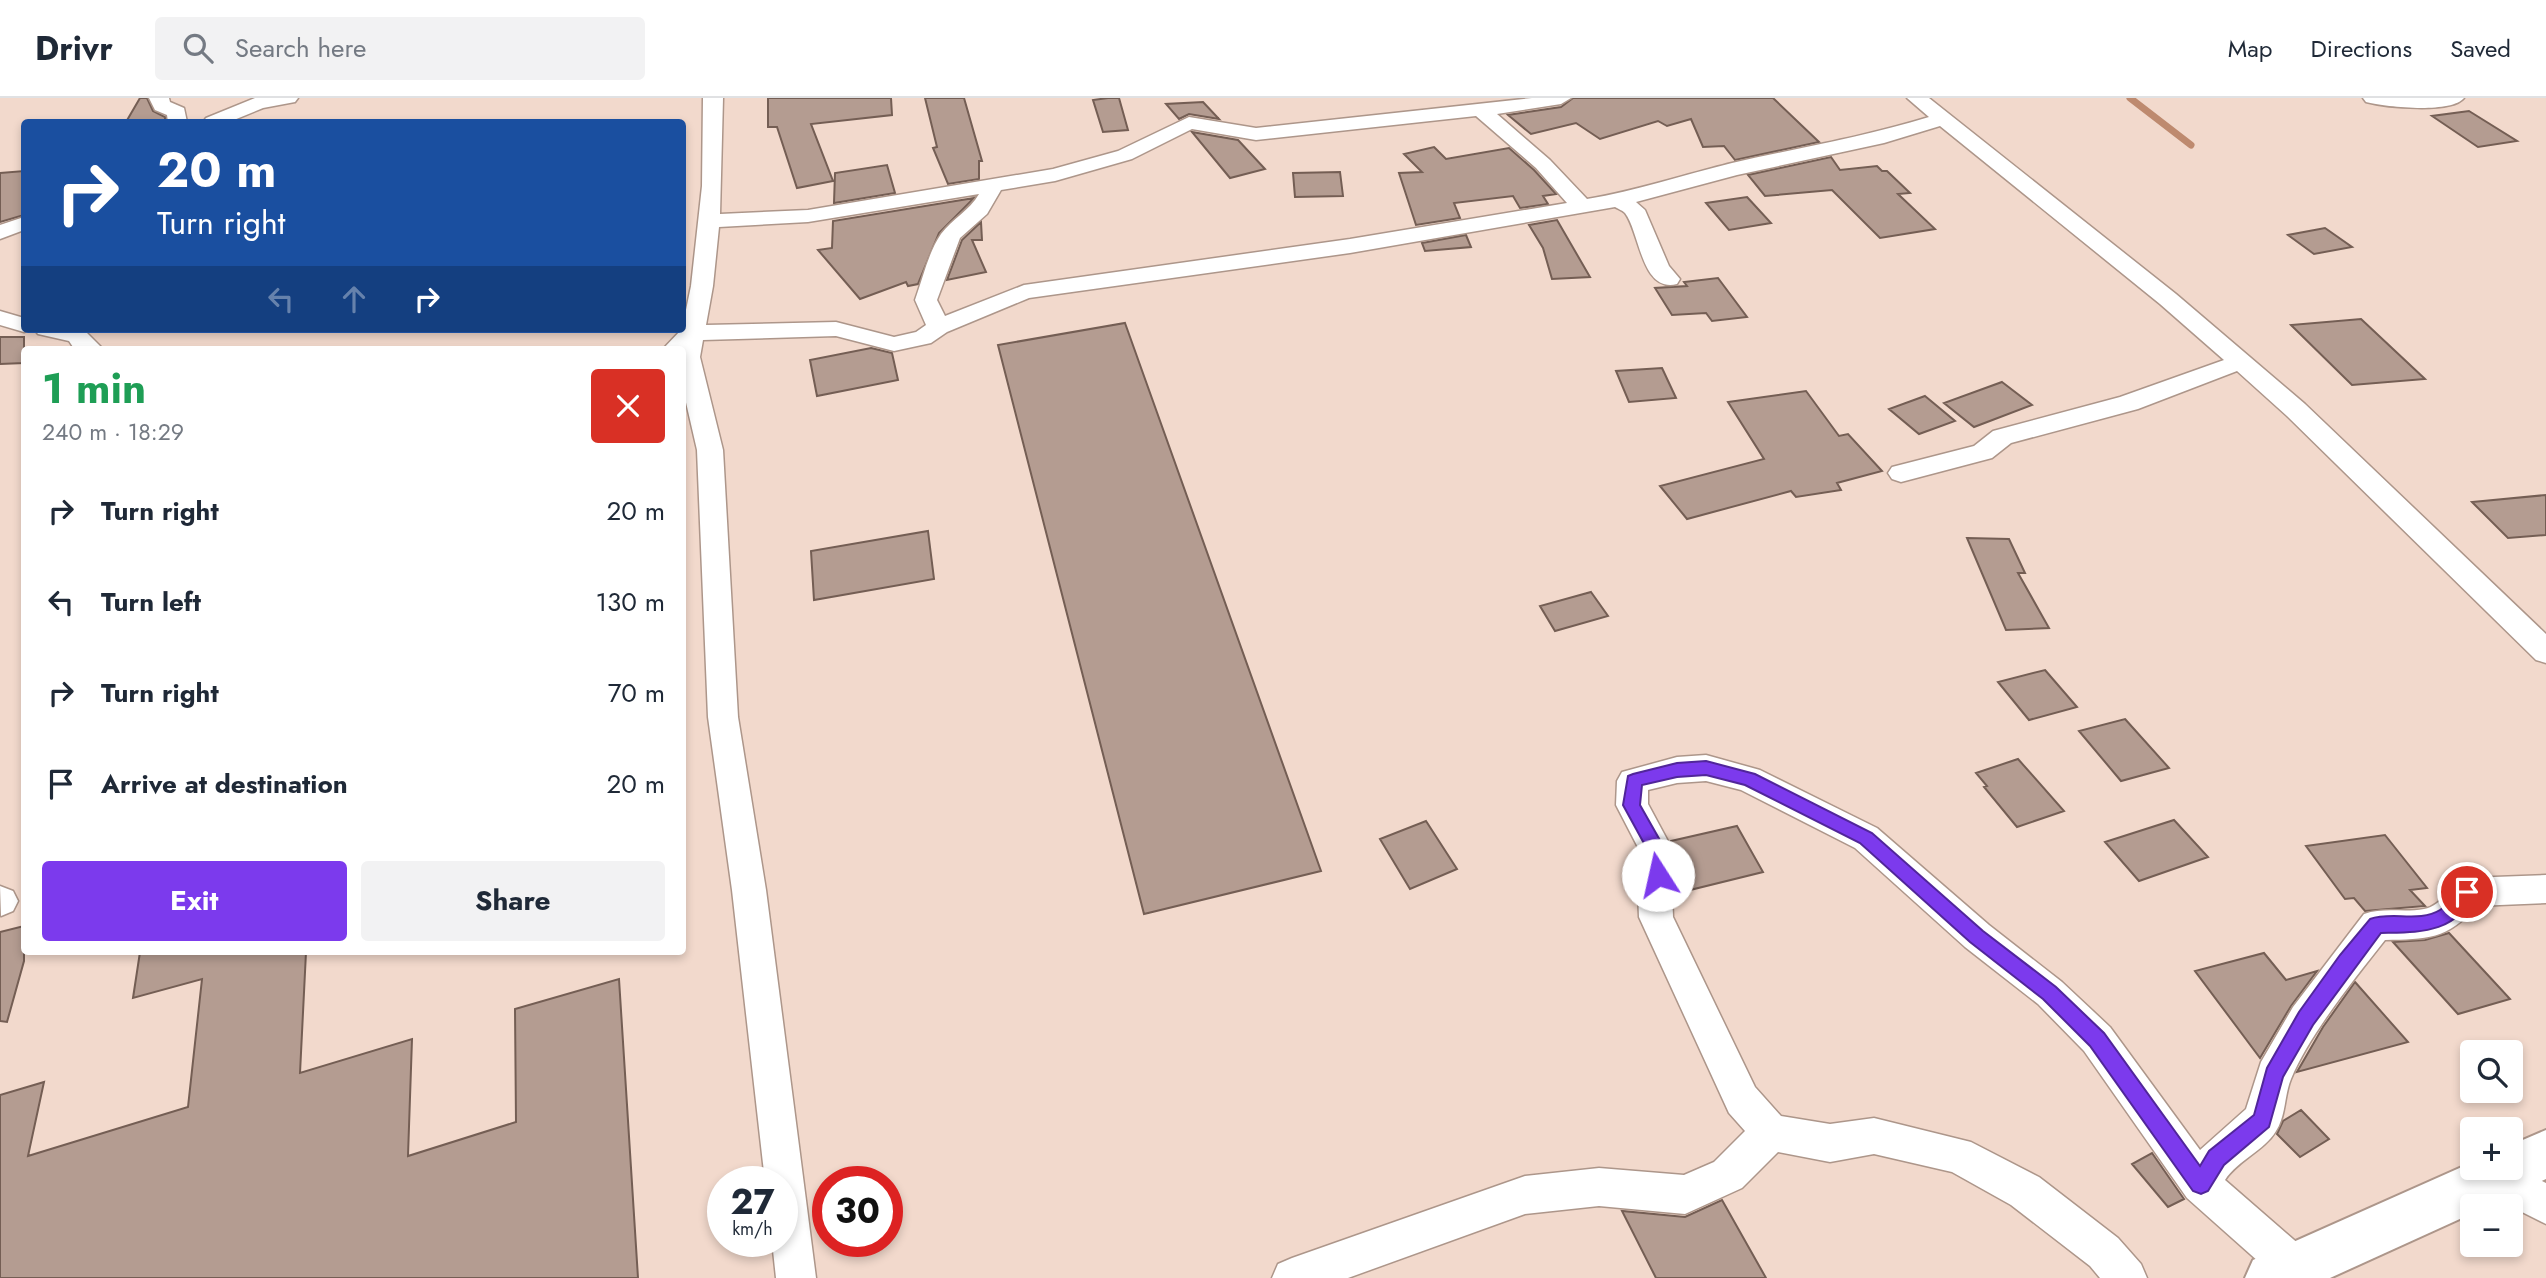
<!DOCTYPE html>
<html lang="en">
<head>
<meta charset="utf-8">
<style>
	body { margin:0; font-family:Jost,sans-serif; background:#f2f2f3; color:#1f2937; height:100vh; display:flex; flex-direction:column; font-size:26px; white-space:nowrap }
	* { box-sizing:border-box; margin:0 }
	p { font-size:23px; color:#747a83 }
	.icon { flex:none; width:38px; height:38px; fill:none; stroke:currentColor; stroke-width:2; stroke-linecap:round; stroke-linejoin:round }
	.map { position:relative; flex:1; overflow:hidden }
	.side { position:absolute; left:21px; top:248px; width:665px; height:609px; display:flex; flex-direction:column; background:#fff; border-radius:7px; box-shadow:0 4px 10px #0003 }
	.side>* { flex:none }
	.guide { position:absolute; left:21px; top:21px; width:665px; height:214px; border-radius:7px; box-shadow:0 4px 10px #0003; background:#1a4fa0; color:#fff; overflow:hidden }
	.controls { position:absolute; left:2460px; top:942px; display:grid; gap:14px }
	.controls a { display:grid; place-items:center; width:63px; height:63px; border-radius:7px; background:#fff; box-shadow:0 4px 10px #0003; font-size:35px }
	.speed { position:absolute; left:707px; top:1068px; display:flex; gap:14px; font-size:35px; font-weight:700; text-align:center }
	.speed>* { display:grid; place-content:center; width:91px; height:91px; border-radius:50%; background:#fff; box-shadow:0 4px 10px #0003; line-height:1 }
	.speed small { font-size:18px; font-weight:400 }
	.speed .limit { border:10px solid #d22; background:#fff; color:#111 }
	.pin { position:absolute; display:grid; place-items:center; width:60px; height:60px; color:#fff; margin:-30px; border:4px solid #fff; border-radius:50%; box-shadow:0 2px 7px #0007 }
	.me { position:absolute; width:77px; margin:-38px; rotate:350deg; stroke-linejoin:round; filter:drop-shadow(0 0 5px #0008) }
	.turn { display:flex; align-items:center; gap:24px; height:147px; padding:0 21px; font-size:32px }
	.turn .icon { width:91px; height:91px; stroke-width:2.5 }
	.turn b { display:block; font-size:49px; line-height:60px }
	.lanes { display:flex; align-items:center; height:66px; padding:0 21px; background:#0003; justify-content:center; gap:35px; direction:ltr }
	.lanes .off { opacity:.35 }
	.round { display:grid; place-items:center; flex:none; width:74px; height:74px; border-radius:7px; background:#f2f2f3 }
	.head { display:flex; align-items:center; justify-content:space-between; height:119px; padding:0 21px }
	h1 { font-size:42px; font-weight:700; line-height:52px; color:#1e9e55 }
	.action { display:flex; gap:14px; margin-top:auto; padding:14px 21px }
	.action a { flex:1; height:80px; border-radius:7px; background:#7c3aed; color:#fff; font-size:28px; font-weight:700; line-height:80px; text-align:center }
	.action a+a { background:#f2f2f3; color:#1f2937 }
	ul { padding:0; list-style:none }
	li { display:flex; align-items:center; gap:21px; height:91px; padding:0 21px }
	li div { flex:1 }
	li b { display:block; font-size:26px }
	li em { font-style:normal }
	header { display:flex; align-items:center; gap:42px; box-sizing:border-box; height:98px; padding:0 35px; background:#fff; border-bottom:2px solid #e0e1e3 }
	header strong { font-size:33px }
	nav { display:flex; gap:38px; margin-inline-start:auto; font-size:24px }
	.search { width:490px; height:63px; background:#f2f2f3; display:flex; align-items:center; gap:18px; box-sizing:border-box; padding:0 24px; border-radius:7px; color:#747a83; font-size:26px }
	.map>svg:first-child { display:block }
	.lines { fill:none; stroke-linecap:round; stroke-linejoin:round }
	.stream { stroke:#be8a6f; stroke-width:7 }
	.building { fill:#b49c91; stroke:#745e54; stroke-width:2 }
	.street-casing { stroke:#ad968a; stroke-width:3 }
	.secondary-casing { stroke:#ad968a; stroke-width:4 }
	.street { fill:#fff; fill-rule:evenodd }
	.secondary { fill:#fff; fill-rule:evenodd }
	.route { fill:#7c3aed; stroke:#51269a; stroke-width:2 }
</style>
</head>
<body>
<header>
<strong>Drivr</strong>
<div class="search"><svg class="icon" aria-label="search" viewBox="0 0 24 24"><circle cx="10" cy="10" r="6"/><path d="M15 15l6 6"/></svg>Search here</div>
<nav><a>Map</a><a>Directions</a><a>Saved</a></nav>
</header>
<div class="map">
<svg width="2546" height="1180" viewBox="0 0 2546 1180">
	<rect width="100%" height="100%" fill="#f2d9cc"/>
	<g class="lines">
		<path class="stream" d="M 2130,0 L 2191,47"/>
	</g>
	<path class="building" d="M 140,0 L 147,0 L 153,13 L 165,19 L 165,24 L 126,24 Z
		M 768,0 L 891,0 L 892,17 L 811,26 L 833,83 L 797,90 L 777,29 L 768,29 Z
		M 925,0 L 964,0 L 982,63 L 979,63 L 979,81 L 948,86 L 933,50 L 937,49 Z
		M 1108,0 L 1119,0 L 1128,32 L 1103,34 L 1093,2 Z
		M 1573,0 L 1773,0 L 1819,44 L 1735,62 L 1724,48 L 1703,49 L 1691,21 L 1667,28 L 1658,23 L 1600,41 L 1576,25 L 1531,36 L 1508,17 L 1561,9 Z
		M 1203,4 L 1219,21 L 1189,16 L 1179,21 L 1166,6 Z
		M 2469,13 L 2517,43 L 2478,49 L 2432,18 Z
		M 1192,34 L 1238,42 L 1265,71 L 1230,80 Z
		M 1434,49 L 1446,61 L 1509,50 L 1534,72 L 1556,96 L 1543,98 L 1548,106 L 1520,110 L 1513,98 L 1454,105 L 1460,120 L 1416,127 L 1399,75 L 1422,74 L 1404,56 Z
		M 1831,59 L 1840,72 L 1877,68 L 1882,73 L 1887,73 L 1910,95 L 1898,96 L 1935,131 L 1880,140 L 1832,92 L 1765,98 L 1748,77 Z
		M 887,67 L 895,95 L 834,105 L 835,75 Z
		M 24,73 L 24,117 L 0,124 L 0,75 Z
		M 1340,74 L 1343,98 L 1295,99 L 1293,75 Z
		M 1747,99 L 1771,125 L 1729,132 L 1706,105 Z
		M 974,100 L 939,135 L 918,186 L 908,188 L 906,184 L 860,201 L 818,152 L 832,150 L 833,123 Z
		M 1557,122 L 1590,179 L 1552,181 L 1543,150 L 1529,127 Z
		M 981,124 L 982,142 L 972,142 L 986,174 L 947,182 L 962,142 Z
		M 2325,130 L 2352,149 L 2314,156 L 2288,137 Z
		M 1466,137 L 1471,149 L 1425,153 L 1422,145 Z
		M 1718,180 L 1747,219 L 1712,223 L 1706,215 L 1672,217 L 1655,190 L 1687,188 L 1684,184 Z
		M 2361,221 L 2425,281 L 2352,287 L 2291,227 Z
		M 1125,225 L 1321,773 L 1144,816 L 998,247 Z
		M 0,239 L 24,239 L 24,265 L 0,266 Z
		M 871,250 L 892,255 L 898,282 L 817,298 L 810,262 Z
		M 1662,270 L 1676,300 L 1629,304 L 1616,273 Z
		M 2002,284 L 2032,307 L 1974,329 L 1944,305 Z
		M 1806,293 L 1839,338 L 1848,336 L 1882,373 L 1837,385 L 1841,392 L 1796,399 L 1791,393 L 1687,421 L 1660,388 L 1764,361 L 1728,304 Z
		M 1925,298 L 1955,323 L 1919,336 L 1889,311 Z
		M 2546,397 L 2546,437 L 2508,440 L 2472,404 Z
		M 928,433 L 934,481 L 814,502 L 811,453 Z
		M 1967,440 L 2009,441 L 2025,475 L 2018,475 L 2049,530 L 2006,532 Z
		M 1591,494 L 1608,518 L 1555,533 L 1540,508 Z
		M 2045,572 L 2077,609 L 2029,622 L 1998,584 Z
		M 2125,621 L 2169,670 L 2121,683 L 2079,633 Z
		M 2018,661 L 2064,713 L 2017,729 L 1984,689 L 1987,688 L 1976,675 Z
		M 2174,722 L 2208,759 L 2139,783 L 2105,744 Z
		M 1426,723 L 1457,771 L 1410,791 L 1380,741 Z
		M 1737,728 L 1763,774 L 1690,792 L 1678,770 L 1679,759 L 1671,743 Z
		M 2385,737 L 2427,790 L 2410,792 L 2425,808 L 2365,813 L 2354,800 L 2345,801 L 2306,748 Z
		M 24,828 L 24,863 L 7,924 L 0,923 L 0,834 Z
		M 2449,835 L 2510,901 L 2458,916 L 2393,844 L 2425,842 Z
		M 140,854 L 306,854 L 300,975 L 412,941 L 408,1058 L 516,1024 L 515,911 L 619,881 L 638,1180 L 0,1180 L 0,997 L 44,984 L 28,1058 L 188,1009 L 202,881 L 133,900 Z
		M 2264,855 L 2286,882 L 2317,873 L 2291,908 L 2260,960 L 2195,873 Z
		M 2355,884 L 2408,944 L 2297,974 L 2323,929 Z
		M 2301,1012 L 2329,1041 L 2300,1059 L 2277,1036 L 2283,1023 Z
		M 2152,1055 L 2184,1101 L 2168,1109 L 2132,1066 Z
		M 1722,1102 L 1766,1180 L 1656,1180 L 1622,1113 L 1685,1119 Z"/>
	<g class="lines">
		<g class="street-casing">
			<path id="street" d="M 149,0 L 169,0 L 170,4 L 184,10 L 187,24 L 168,24 L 167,17 L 155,12 Z
				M 298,0 L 295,4 L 263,10 L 229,24 L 203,24 L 206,20 L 255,0 Z
				M 703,0 L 723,0 L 720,116 L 808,112 L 1053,71 L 1118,53 L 1189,19 L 1256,30 L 1532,0 L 1571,0 L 1561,6 L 1497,16 L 1550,62 L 1587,101 C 1636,93 1683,77 1732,65 C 1798,50 1864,39 1929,19 L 1907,0 L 1929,0 L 2176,196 L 2305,306 L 2546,536 L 2546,565 L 2536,562 L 2287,318 L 2237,273 L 2138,311 L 2011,345 L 1992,360 L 1901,384 L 1892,381 L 1888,375 L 1892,369 L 1974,348 L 1993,333 L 2120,299 L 2224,262 L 2160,206 L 1940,28 L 1884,45 L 1737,77 L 1636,104 L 1645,112 L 1669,168 L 1680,181 L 1677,186 C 1641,195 1640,134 1625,115 C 1622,112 1618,111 1615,109 L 1350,155 L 1029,200 L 947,234 L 931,245 L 894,253 L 836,238 L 703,242 L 700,259 L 723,352 L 738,619 L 766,792 L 816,1180 L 776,1180 L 772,1143 L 782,1143 L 782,1083 L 765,1083 L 732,792 L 708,619 L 697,352 L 682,287 L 682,252 L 662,252 L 682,231 L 691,188 L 702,88 ZM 1476,18 L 1536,70 L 1567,105 L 1350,141 L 1024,187 L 945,218 L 937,202 L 960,140 L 987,116 L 1001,92 L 1055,83 L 1132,61 L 1192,31 L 1256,42 ZM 979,96 C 970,112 952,121 941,136 C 928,155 923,180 915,202 L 926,227 L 916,234 L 894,239 L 836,224 L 706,227 L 713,188 L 719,129 L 808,124 Z
				M 2363,0 L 2464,0 C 2451,16 2385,9 2366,4 Z
				M 24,119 L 24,132 L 0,141 L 0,127 Z
				M 0,213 L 24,220 L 24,231 L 33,231 L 24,234 L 0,227 Z
				M 34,231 L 85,233 L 104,252 L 75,252 L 69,243 L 38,236 Z
				M 1706,657 L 1760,672 L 1877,730 L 1989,827 L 2062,884 L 2110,929 L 2200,1052 L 2246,1011 L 2261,964 L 2293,909 L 2364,816 C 2384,809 2404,815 2424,811 C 2443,808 2449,786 2467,780 L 2546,777 L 2546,805 L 2476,808 C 2448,842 2426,841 2385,842 C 2355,880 2309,937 2291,981 C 2284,998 2286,1018 2276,1033 C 2264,1053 2238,1062 2225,1082 L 2308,1154 L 2314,1168 L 2309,1180 L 2277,1180 L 2187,1100 L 2084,953 L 2038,906 L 1965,849 L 1855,750 L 1741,692 L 1706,683 L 1677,685 L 1648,692 L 1648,706 L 1677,760 L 1672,794 L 1673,819 L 1755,989 L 1781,1018 L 1830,1026 L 1874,1020 L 1971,1044 L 2039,1079 L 2118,1140 L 2141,1166 L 2147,1180 L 2100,1180 L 2090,1168 L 2011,1107 L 1952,1074 L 1874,1056 L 1830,1064 L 1778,1054 L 1742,1090 L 1685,1116 L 1599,1108 L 1525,1116 L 1348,1180 L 1272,1180 L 1278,1166 L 1292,1160 L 1525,1078 L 1599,1070 L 1684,1077 L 1714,1064 L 1745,1033 L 1729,1015 L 1639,819 L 1638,794 L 1644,761 L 1616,707 L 1617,683 L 1622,674 L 1677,659 Z
				M 0,788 L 13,793 L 18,803 L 13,813 L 1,818 Z
				M 2511,1067 L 2546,1085 L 2546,1126 L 2480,1093 L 2475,1079 L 2479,1069 Z"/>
		</g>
		<g class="secondary-casing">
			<path id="secondary" d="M 2546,1032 L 2546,1081 L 2488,1108 L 2473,1108 L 2473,1115 L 2330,1180 L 2245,1180 L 2253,1162 L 2473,1064 L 2473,1069 L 2511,1069 L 2511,1047 Z"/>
		</g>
		<use href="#street" class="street"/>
		<use href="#secondary" class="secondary"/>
	</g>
	<path class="route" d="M 1706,663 L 1755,676 L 1872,735 L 1983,833 L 2056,889 L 2104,935 L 2200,1068 L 2209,1053 L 2254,1017 L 2267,970 L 2299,914 L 2340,857 L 2370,821 C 2392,813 2419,825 2440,812 C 2453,804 2456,782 2473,788 L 2476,794 C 2455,836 2421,834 2381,835 L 2313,927 L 2283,979 L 2269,1029 L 2224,1067 L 2208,1093 L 2201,1096 L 2193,1093 L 2090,948 L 2043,901 L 1970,844 L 1860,745 L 1745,687 L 1706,677 L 1677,679 L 1642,687 L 1640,707 L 1670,760 L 1664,782 L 1658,785 L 1652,782 L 1649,777 L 1652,760 L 1623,707 L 1628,678 L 1633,676 L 1677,665 Z"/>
</svg>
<div class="controls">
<a><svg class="icon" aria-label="search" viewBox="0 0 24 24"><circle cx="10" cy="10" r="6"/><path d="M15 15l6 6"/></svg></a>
<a>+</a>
<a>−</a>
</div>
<div class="speed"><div>27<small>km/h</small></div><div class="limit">30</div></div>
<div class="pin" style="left:2467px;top:794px;background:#d93025"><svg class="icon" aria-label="arrive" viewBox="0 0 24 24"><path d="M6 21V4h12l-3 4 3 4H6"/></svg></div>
<svg class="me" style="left:1658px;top:777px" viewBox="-20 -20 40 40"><circle r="19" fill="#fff"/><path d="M0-13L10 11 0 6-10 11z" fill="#7c3aed"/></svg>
<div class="guide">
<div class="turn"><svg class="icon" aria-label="right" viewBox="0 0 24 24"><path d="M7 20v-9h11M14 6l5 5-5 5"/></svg><div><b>20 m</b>Turn right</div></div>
<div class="lanes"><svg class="icon off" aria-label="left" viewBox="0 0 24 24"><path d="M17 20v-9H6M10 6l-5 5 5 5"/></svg><svg class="icon off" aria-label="ahead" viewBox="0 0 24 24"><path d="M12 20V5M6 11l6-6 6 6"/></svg><svg class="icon" aria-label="right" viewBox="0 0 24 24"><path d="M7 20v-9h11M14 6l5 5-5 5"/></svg></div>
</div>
<section class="side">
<div class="head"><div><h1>1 min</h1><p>240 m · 18:29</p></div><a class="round" style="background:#d93025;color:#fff"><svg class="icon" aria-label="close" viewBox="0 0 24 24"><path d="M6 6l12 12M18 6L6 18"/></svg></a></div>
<ul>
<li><svg class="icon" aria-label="right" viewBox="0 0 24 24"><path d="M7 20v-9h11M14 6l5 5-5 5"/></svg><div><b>Turn right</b></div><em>20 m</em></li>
<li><svg class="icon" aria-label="left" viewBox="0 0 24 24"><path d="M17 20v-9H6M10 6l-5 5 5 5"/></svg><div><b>Turn left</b></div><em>130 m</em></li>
<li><svg class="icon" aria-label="right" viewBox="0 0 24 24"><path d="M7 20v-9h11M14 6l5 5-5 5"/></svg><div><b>Turn right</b></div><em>70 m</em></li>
<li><svg class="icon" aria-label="arrive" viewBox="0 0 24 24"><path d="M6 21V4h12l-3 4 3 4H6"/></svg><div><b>Arrive at destination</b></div><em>20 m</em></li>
</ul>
<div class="action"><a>Exit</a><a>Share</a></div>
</section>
</div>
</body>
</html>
